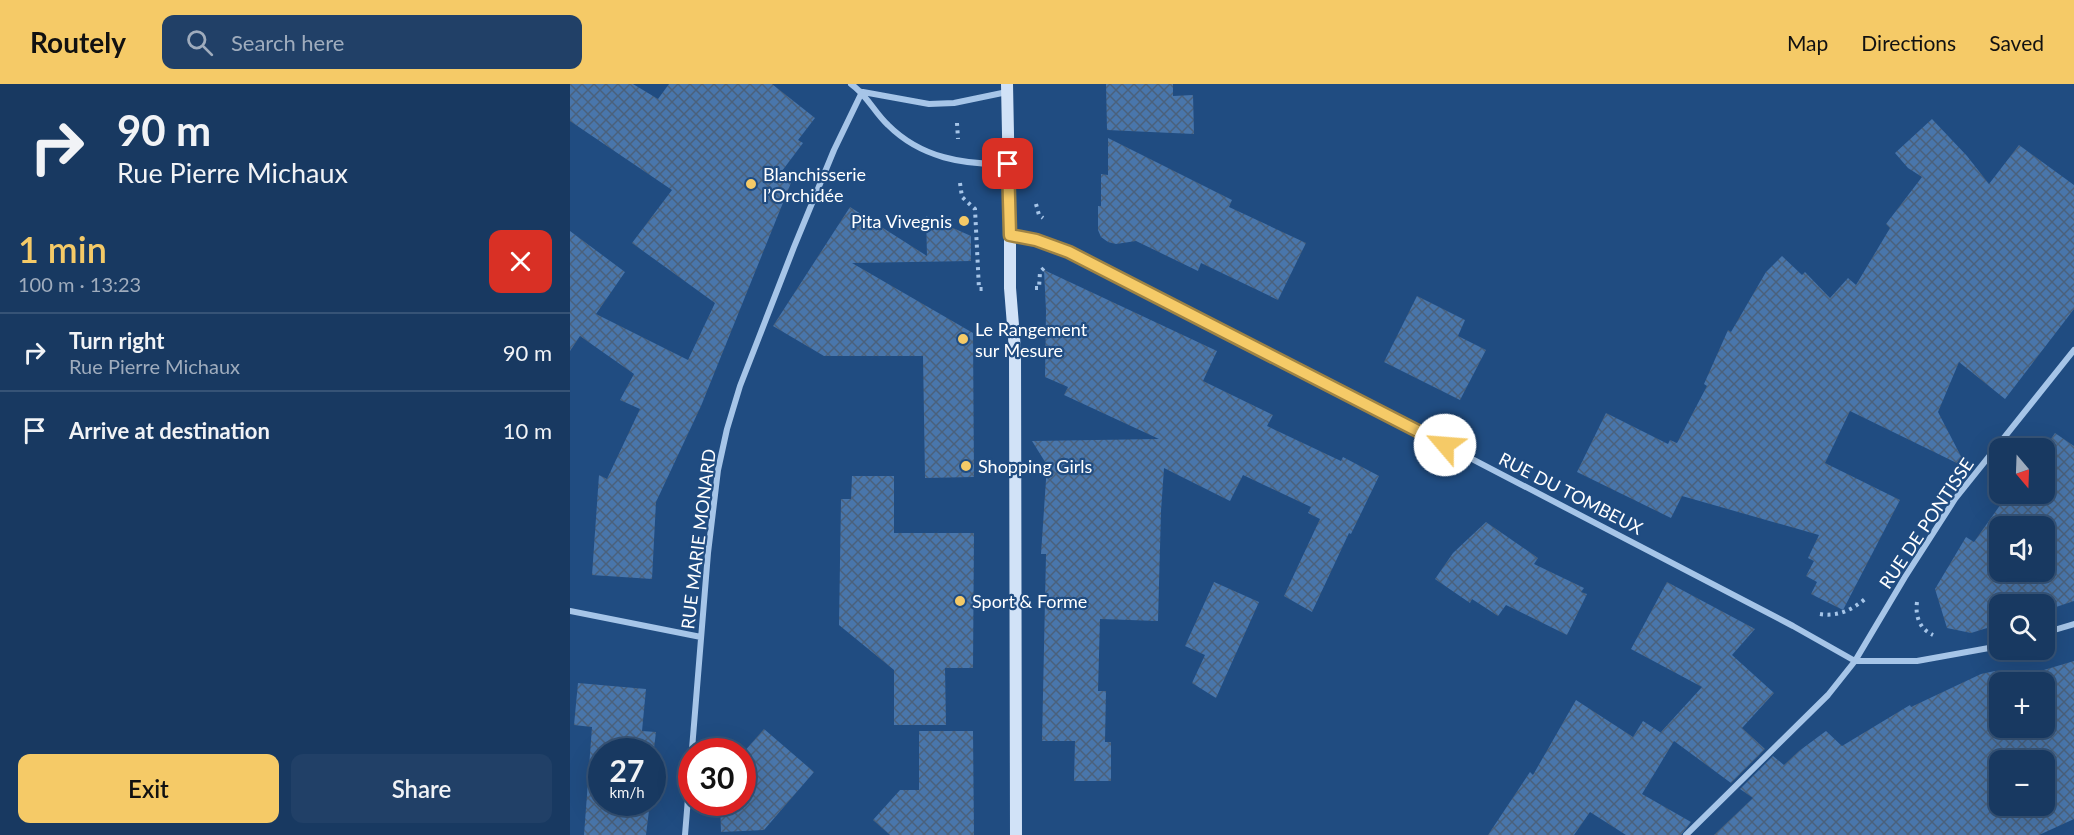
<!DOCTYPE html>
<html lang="en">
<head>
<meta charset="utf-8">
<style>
	body { margin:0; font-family:Lato,sans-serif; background:#214067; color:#f1f3f6; height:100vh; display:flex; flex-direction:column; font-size:22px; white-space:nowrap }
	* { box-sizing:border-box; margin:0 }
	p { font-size:20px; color:#9facbd }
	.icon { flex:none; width:33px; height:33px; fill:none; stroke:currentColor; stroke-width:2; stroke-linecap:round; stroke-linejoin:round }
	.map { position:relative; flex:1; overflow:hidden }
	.panel { display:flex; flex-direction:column; background:#183961; width:570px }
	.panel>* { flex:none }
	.guide { background:#183961; color:#f1f3f6; overflow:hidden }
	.needle { width:39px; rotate:161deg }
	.controls { position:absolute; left:1419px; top:354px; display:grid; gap:12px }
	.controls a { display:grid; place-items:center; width:66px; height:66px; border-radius:12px; background:#183961; box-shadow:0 6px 24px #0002,0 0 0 2px #365376; font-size:30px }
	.speed { position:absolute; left:18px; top:654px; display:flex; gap:12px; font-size:30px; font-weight:700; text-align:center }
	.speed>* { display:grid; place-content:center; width:78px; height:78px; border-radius:50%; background:#183961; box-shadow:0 6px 24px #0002,0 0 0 2px #365376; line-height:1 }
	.speed small { font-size:15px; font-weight:400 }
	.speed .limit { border:9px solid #d22; background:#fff; color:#111 }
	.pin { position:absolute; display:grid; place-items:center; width:51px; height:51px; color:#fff; margin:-26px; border-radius:12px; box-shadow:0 3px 9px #0006 }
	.me { position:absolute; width:66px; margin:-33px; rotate:297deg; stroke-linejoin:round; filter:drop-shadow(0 0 4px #0008) }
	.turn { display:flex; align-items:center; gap:21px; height:126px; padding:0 18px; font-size:27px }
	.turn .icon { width:78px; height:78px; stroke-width:2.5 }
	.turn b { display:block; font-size:42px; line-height:51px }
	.round { display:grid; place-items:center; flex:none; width:63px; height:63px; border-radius:12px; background:#214067 }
	.head { display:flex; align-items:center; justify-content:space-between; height:102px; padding:0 18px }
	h1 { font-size:36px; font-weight:600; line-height:45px; color:#f5ca67 }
	.primary-button { display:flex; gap:12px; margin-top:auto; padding:12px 18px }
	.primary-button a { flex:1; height:69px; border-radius:12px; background:#f5ca67; color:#111; font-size:24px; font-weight:600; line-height:69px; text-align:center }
	.primary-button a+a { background:#214067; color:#f1f3f6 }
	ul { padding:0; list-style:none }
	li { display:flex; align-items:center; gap:18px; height:78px; padding:0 18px; border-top:2px solid #365376 }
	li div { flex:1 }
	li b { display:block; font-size:22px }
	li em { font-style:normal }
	header { display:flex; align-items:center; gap:36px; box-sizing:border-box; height:84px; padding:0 30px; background:#f5ca67; color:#111 }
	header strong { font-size:28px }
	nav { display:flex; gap:33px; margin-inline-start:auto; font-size:21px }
	.search { width:420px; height:54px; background:#214067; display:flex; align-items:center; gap:15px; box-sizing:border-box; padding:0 21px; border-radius:12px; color:#9facbd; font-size:22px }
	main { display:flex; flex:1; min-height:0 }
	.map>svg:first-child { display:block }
	.building { fill:url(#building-cross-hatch); fill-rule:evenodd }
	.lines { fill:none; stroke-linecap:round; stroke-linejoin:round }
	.path { stroke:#a6c5e8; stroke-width:4; stroke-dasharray:3 4.5; stroke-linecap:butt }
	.street { stroke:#a6c5e8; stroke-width:6 }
	.secondary { stroke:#d1e2f7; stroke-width:12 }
	.route-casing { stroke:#9f8343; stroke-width:15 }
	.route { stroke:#f5ca67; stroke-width:10 }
	.poi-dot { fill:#f5ca67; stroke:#204c81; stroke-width:2 }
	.labels { text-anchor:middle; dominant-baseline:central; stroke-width:4.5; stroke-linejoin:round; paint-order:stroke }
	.poi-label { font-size:18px; fill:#fff; stroke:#204c81; text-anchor:start }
	.street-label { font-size:18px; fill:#fff; stroke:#204c81 }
</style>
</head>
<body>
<header>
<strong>Routely</strong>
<div class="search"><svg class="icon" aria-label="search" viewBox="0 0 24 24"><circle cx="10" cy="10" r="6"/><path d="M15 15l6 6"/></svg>Search here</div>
<nav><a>Map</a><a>Directions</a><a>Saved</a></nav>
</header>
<main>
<section class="panel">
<div class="guide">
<div class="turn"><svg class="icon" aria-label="right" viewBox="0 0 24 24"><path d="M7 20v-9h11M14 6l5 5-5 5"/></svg><div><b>90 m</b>Rue Pierre Michaux</div></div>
</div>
<div class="head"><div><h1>1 min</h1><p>100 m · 13:23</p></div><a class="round" style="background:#d93025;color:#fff"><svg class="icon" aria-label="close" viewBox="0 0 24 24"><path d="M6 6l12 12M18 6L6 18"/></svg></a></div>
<ul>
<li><svg class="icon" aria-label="right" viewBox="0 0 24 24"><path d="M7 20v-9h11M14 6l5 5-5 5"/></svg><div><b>Turn right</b><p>Rue Pierre Michaux</p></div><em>90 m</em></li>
<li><svg class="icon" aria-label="arrive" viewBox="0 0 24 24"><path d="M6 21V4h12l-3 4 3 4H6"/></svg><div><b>Arrive at destination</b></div><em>10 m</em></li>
</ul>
<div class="primary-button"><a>Exit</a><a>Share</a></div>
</section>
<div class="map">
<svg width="1504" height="751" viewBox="0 0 1504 751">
	<defs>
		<pattern id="building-cross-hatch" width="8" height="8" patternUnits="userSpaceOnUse" patternTransform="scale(1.5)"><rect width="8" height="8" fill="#4976ab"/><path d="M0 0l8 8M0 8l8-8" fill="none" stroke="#4a617c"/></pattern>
	</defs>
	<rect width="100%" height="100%" fill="#204c81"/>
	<path class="building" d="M 0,0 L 63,0 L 88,15 L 99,0 L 202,0 L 245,34 L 228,56 L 233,59 L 212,87 L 223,94 L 131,322 L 86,418 L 82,495 L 22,491 L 29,391 L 37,395 L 70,325 L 50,316 L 64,290 L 10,252 L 0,267 L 0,147 L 55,188 L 26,230 L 118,276 L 145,219 L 62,159 L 102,106 L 0,37 Z
		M 536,0 L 603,0 L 603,12 L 623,11 L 624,50 L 537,46 Z
		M 1362,35 L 1397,72 L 1419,100 L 1449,61 L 1504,101 L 1504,225 L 1435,315 L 1389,278 L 1368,328 L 1397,384 L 1280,327 L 1255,379 L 1330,416 L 1273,526 L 1241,510 L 1247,498 L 1236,492 L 1244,477 L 1238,474 L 1249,451 L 1112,412 L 1101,434 L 1007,388 L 1036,329 L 1098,360 L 1100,356 L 1107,359 L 1137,302 L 1134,300 L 1158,246 L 1161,248 L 1196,188 L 1212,172 L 1232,191 L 1235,188 L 1260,214 L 1278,194 L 1286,201 L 1320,144 L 1316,140 L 1352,93 L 1338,84 L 1325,69 Z
		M 538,54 L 662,116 L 659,123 L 736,159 L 708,216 L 631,179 L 628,187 L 566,157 L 546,160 L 538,158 L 531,153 L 528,146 L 528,122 L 531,122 L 531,90 L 538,91 Z
		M 280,123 L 357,172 L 356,132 L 401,152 L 401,177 L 282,179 L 403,249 L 404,393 L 355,394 L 353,272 L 254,272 L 203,242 Z
		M 474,186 L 647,267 L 633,297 L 703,331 L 697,342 L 771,377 L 773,373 L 809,392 L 781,450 L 779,449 L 742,528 L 714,512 L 750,435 L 738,429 L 741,423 L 673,391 L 660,417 L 594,384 L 591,427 L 588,537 L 530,535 L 528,607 L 536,607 L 535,658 L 541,658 L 541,697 L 504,697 L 505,657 L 472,657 L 476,470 L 471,470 L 477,381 L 462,357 L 589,355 L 494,311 L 498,303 L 475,293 L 476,227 Z
		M 847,212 L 895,236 L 888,252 L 916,266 L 890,316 L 814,278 Z
		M 1485,349 L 1504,362 L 1504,517 L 1474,527 L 1474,520 L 1430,520 L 1430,540 L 1401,549 L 1377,544 L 1365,505 L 1396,453 L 1404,458 L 1438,410 L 1474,410 L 1474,365 ZM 1430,442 L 1474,442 L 1474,488 L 1430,488 Z
		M 282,392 L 324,392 L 324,449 L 404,449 L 403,584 L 375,584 L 376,641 L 324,641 L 324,586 L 269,541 L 271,415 L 281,415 Z
		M 916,438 L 968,474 L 964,480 L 1014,504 L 1011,508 L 1017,510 L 997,551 L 936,521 L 928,532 L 902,515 L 900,519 L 865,495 L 883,469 Z
		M 644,498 L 689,518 L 646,614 L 622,599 L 635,571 L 615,562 Z
		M 1097,498 L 1185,545 L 1162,571 L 1204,609 L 1172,644 L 1195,665 L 1161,699 L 1104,657 L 1072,710 L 1121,738 L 1111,751 L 1056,751 L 1020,728 L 1004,751 L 918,751 L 960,688 L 963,691 L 1006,616 L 1063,653 L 1073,637 L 1093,650 L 1091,648 L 1132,603 L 1061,565 Z
		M 1504,577 L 1504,735 L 1469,751 L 1144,751 L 1183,714 L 1170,705 L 1203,672 L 1214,681 L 1229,667 L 1256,647 L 1272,662 L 1340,621 L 1341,623 L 1411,590 L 1425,587 L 1430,600 L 1430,644 L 1474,644 L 1474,598 L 1434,598 ZM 1430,676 L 1474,676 L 1474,722 L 1430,722 Z
		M 8,599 L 76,605 L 72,647 L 86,648 L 82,681 L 82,668 L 32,668 L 32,718 L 80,718 L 76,751 L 14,751 L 22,643 L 4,641 Z
		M 194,645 L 244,688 L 194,746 L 151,748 L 150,718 L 172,718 L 172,670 Z
		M 349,647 L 403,647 L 404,751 L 320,751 L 303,736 L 330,706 L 349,706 Z"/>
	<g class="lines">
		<path class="path" d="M 387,39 L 388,55
			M 390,99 L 392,113 L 405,125 L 409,205 L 415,205
			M 466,120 L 469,131 L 473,134
			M 465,204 L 469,204 L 470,188 L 475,183
			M 1347,518 C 1345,533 1350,545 1363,551
			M 1250,530 C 1267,533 1282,526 1295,515"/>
		<path class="street" d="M 281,0 C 297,11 304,28 318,41 C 351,74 394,81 438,80
			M 293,8 L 359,20 L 384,19 L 437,8
			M 440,151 L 466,156 L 499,168 L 785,314 L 1223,542 L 1285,577 L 1347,577 L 1430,562
			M 0,527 L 131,553
			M 1474,549 L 1504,540
			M 115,751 L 138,469 L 148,386 L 157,345 L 170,302 L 224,163 L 264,66 L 292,8
			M 1116,751 L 1258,611 L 1285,577 L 1335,493 L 1385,415 L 1504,266"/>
		<path class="secondary" d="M 437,0 L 440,151 L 440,204 L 445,266 L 446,751"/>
	</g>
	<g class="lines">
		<g class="route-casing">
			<path id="route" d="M 438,80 L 440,151 L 466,156 L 499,168 L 875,361"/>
		</g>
		<use href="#route" class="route"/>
	</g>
	<g class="poi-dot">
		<circle cx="181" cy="100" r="6"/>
		<circle cx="394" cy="137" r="6"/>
		<circle cx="393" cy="255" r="6"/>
		<circle cx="396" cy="382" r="6"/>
		<circle cx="390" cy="517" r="6"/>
	</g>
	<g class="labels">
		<g class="poi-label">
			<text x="193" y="90">Blanchisserie<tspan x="193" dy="21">l’Orchidée</tspan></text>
			<text x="382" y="137" text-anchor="end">Pita Vivegnis</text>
			<text x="405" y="245">Le Rangement<tspan x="405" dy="21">sur Mesure</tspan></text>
			<text x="408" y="382">Shopping Girls</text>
			<text x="402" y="517">Sport &amp; Forme</text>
		</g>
		<g class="street-label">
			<text transform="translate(1001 409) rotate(27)">RUE DU TOMBEUX</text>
			<text transform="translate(1356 439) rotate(-56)">RUE DE PONTISSE</text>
			<text transform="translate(128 455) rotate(-83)">RUE MARIE MONARD</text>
		</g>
	</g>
</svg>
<div class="controls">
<a><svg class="needle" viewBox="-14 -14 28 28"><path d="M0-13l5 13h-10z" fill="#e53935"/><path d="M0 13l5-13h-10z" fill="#9facbd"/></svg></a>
<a><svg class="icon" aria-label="sound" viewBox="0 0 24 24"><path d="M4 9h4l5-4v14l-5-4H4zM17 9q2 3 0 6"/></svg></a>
<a><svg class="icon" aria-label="search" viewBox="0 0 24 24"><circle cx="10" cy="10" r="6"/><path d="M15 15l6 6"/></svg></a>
<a>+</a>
<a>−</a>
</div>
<div class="speed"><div>27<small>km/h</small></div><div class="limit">30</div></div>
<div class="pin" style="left:438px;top:80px;background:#d93025"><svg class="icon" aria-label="arrive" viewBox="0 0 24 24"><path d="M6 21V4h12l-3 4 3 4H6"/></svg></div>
<svg class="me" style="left:875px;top:361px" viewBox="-20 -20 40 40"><circle r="19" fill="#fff"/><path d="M0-13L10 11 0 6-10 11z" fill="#f5ca67"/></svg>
</div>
</main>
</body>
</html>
